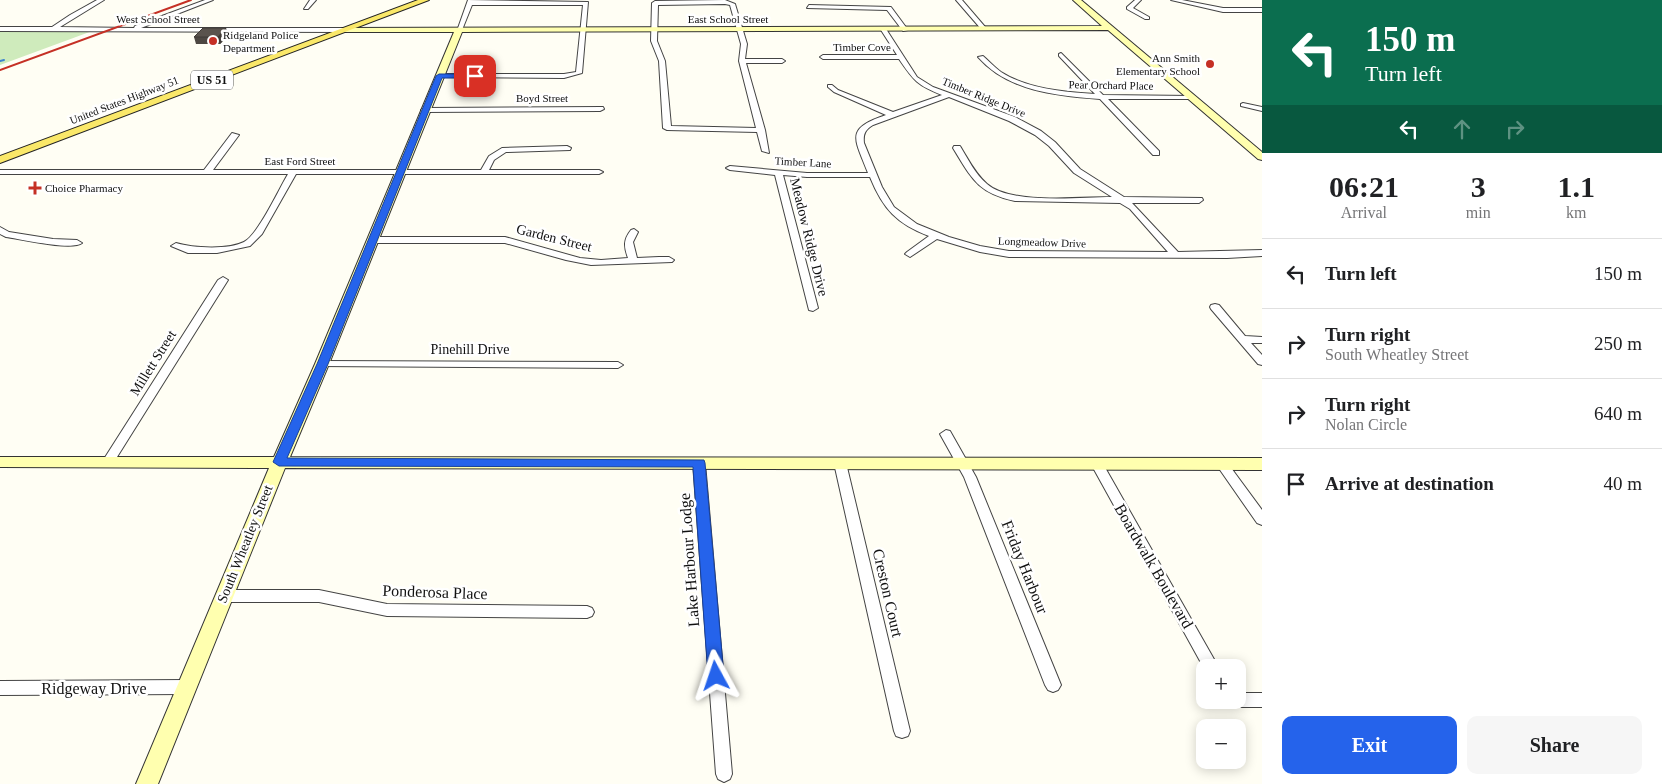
<!DOCTYPE html>
<html lang="en">
<head>
<meta charset="utf-8">
<style>
	body { margin:0; font-family:"Times New Roman",serif; background:#f6f6f6; color:#202124; height:100vh; display:flex; flex-direction:column; font-size:19px; white-space:nowrap }
	* { box-sizing:border-box; margin:0 }
	p { font-size:16px; color:#757577 }
	.icon { flex:none; width:28px; height:28px; fill:none; stroke:currentColor; stroke-width:2; stroke-linecap:round; stroke-linejoin:round }
	.map { position:relative; flex:1; overflow:hidden }
	.sheet { display:flex; flex-direction:column; background:#fff; width:400px }
	.sheet>* { flex:none }
	.hud { background:#0b6e4f; color:#fff; overflow:hidden }
	.tools { position:absolute; left:1196px; top:659px; display:grid; gap:10px }
	.tools a { display:grid; place-items:center; width:50px; height:50px; border-radius:10px; background:#fff; box-shadow:0 2px 12px #0003; font-size:25px }
	.pin { position:absolute; display:grid; place-items:center; width:42px; height:42px; color:#fff; margin:-21px; border-radius:10px; box-shadow:0 2px 8px #0006 }
	.me { position:absolute; width:55px; margin:-28px; rotate:355deg; stroke-linejoin:round; filter:drop-shadow(0 0 4px #0008) }
	.turn { display:flex; align-items:center; gap:18px; height:105px; padding:0 20px; font-size:22px }
	.turn .icon { width:65px; height:65px; stroke-width:2.5 }
	.turn b { display:block; font-size:35px; line-height:42px }
	.lanes { display:flex; align-items:center; height:48px; padding:0 20px; background:#0003; justify-content:center; gap:25px; direction:ltr }
	.lanes .off { opacity:.35 }
	.eta { display:flex; justify-content:space-evenly; align-items:center; height:85px; text-align:center }
	.eta b { font-size:30px; font-weight:700; line-height:35px }
	.primary-button { display:flex; gap:10px; margin-top:auto; padding:10px 20px }
	.primary-button a { flex:1; height:58px; border-radius:10px; background:#2563eb; color:#fff; font-size:20px; font-weight:700; line-height:58px; text-align:center }
	.primary-button a+a { background:#f6f6f6; color:#202124 }
	ul { padding:0; list-style:none }
	li { display:flex; align-items:center; gap:15px; height:70px; padding:0 20px; border-top:1px solid #e0e0e0 }
	li div { flex:1 }
	li b { display:block; font-size:19px }
	li em { font-style:normal }
	main { display:flex; flex:1; min-height:0 }
	.map>svg:first-child { display:block }
	.green { fill:#cfebbc }
	.lines { fill:none; stroke-linecap:round; stroke-linejoin:round }
	.stream { stroke:#3d84d0; stroke-width:2 }
	.street-casing { stroke:#444; stroke-width:2 }
	.secondary-casing { stroke:#333; stroke-width:2 }
	.primary-casing { stroke:#222; stroke-width:2 }
	.street { fill:#fff; fill-rule:evenodd }
	.secondary { fill:#ffffaf; fill-rule:evenodd }
	.primary { fill:#fae869; fill-rule:evenodd }
	.rail { stroke:#c53025; stroke-width:2 }
	.wall { fill:#4d4742 }
	.shaded-wall { fill:#3f3a36 }
	.building { fill:#5a534d; stroke:#3f3a36 }
	.route { fill:#2563eb; stroke:#184099 }
	.poi-dot { fill:#c53025; stroke:#fff; stroke-width:2 }
	.labels { text-anchor:middle; dominant-baseline:central; stroke-width:5; stroke-linejoin:round; paint-order:stroke }
	.far-street-label { font-size:11px; fill:#111; stroke:#fff }
	.far-poi-label { font-size:11px; fill:#111; stroke:#fff; text-anchor:start }
	.shield { fill:#fff; stroke:#585858; stroke-width:1 }
	.shield-label { font-size:12px; font-weight:bold; fill:#111 }
	.street-label { font-size:14px; fill:#111; stroke:#fff }
	.near-street-label { font-size:16px; fill:#111; stroke:#fff }
</style>
</head>
<body>
<main>
<div class="map">
<svg width="1262" height="784" viewBox="0 0 1262 784">
	<rect width="100%" height="100%" fill="#fffef4"/>
	<path class="green" d="M 0,30 L 95,30 L 0,65 Z"/>
	<g class="lines">
		<path class="stream" d="M 0,61 L 4,60"/>
		<g class="street-casing">
			<path id="street" d="M 97,0 L 104,0 L 60,27 L 134,28 L 135,26 L 205,0 L 213,0 L 141,28 L 346,28 L 349,30 L 346,32 L 0,31 L 0,27 L 52,27 L 70,15 Z
				M 310,0 L 316,0 L 308,9 L 304,9 Z
				M 468,0 L 588,2 L 582,73 L 564,78 L 437,77 L 436,76 L 439,74 L 564,74 L 576,72 L 583,5 L 472,5 L 462,30 L 457,31 Z
				M 725,0 L 735,4 L 747,44 L 745,59 L 782,59 L 785,61 L 782,63 L 746,63 L 765,130 L 769,153 L 762,151 L 757,132 L 667,130 L 663,128 L 659,61 L 651,41 L 652,3 L 655,1 ZM 725,4 L 730,5 L 741,44 L 739,61 L 756,128 L 671,126 L 665,61 L 657,41 L 658,5 Z
				M 956,0 L 962,0 L 986,28 L 986,30 L 982,30 Z
				M 1135,0 L 1141,0 L 1133,8 L 1149,17 L 1149,19 L 1145,19 L 1127,9 L 1127,7 Z
				M 1171,0 L 1182,0 L 1223,8 L 1262,8 L 1262,12 L 1223,12 Z
				M 809,5 L 891,7 L 908,30 L 903,31 L 887,10 L 807,8 Z
				M 884,28 L 886,29 L 917,77 L 933,87 L 1015,117 L 1041,131 L 1055,142 L 1080,169 L 1124,197 L 1202,198 L 1203,200 L 1199,203 L 1132,203 L 1178,252 L 1262,250 L 1262,256 L 1227,258 L 1009,257 L 980,252 L 937,239 L 910,257 L 905,254 L 907,252 L 929,236 C 897,224 883,209 870,177 L 807,177 L 783,175 L 818,308 L 813,311 L 809,310 L 775,175 L 730,170 L 726,168 L 730,166 L 807,173 L 868,173 C 854,137 845,129 886,115 L 834,92 L 828,87 L 828,85 L 832,85 L 838,90 L 893,112 L 942,95 C 917,85 914,81 899,59 L 823,59 L 820,57 L 823,55 L 897,55 L 881,30 ZM 949,97 L 1009,121 L 1035,135 L 1049,146 L 1074,173 L 1112,197 C 1081,197 1011,205 987,184 C 975,174 968,159 960,146 L 954,146 L 953,148 C 972,179 978,193 1015,201 L 1120,203 L 1130,209 L 1168,252 L 1009,251 L 980,246 L 949,237 L 917,224 L 894,207 L 882,187 L 864,143 C 863,134 865,130 873,125 Z
				M 1061,53 L 1103,95 L 1192,96 L 1192,98 L 1190,99 L 1108,99 L 1159,151 L 1159,155 L 1153,155 L 1100,99 C 1056,96 1008,91 978,57 L 983,56 C 989,61 994,67 1001,72 C 1028,89 1064,92 1095,94 L 1059,56 L 1059,54 Z
				M 1243,103 L 1262,107 L 1262,111 L 1241,106 L 1241,104 Z
				M 603,107 L 604,109 L 600,111 L 425,112 L 421,110 L 425,108 Z
				M 232,133 L 239,135 L 213,170 L 481,170 L 489,156 L 502,148 L 567,146 L 571,148 L 570,150 L 506,152 L 494,160 L 489,170 L 599,170 L 603,172 L 599,174 L 296,174 L 262,234 L 250,246 L 217,253 L 188,253 L 171,246 L 176,243 C 193,248 228,250 244,242 C 258,235 279,189 288,174 L 0,174 L 0,170 L 204,170 Z
				M 0,227 L 9,232 L 53,239 L 77,240 L 82,243 C 72,251 20,239 6,237 L 0,234 Z
				M 634,229 L 638,232 L 633,242 L 637,258 L 659,257 L 669,257 L 674,260 L 672,262 L 591,265 L 566,260 L 505,243 L 373,243 L 368,240 L 373,237 L 505,237 L 580,258 L 601,260 L 628,258 C 624,247 623,240 631,230 Z
				M 223,277 L 228,280 L 112,465 L 104,465 L 102,462 L 104,459 L 218,280 Z
				M 1215,304 L 1219,305 L 1245,336 L 1262,337 L 1262,343 L 1251,343 L 1262,355 L 1262,365 L 1258,364 L 1211,309 L 1210,307 L 1211,305 Z
				M 322,361 L 618,362 L 623,365 L 618,368 L 318,366 L 317,364 Z
				M 946,430 L 950,431 L 976,477 L 1061,685 L 1058,690 L 1053,692 L 1048,690 L 1045,685 L 964,477 L 940,434 Z
				M 699,459 L 703,460 L 705,463 L 732,774 L 730,779 L 724,782 L 718,779 L 716,774 L 693,463 L 695,460 Z
				M 840,459 L 844,460 L 846,463 L 910,731 L 908,736 L 902,738 L 896,736 L 894,731 L 834,463 L 836,460 Z
				M 1097,460 L 1101,461 L 1103,464 L 1219,668 L 1205,668 L 1205,670 L 1091,464 L 1093,461 Z
				M 1222,460 L 1226,461 L 1262,510 L 1262,525 L 1257,523 L 1218,467 L 1216,464 L 1218,461 Z
				M 223,590 L 319,590 L 387,604 L 587,606 L 592,608 L 594,612 L 592,616 L 587,618 L 387,616 L 319,602 L 223,602 L 218,600 L 216,596 L 218,592 Z
				M 188,680 L 193,682 L 196,687 L 193,692 L 188,694 L 0,695 L 0,681 Z
				M 1238,693 L 1262,693 L 1262,707 L 1230,707 L 1224,705 L 1222,700 L 1238,700 Z"/>
		</g>
		<g class="secondary-casing">
			<path id="secondary" d="M 1073,0 L 1081,0 L 1262,152 L 1262,160 L 1258,159 L 1108,30 L 462,32 L 329,364 L 290,457 L 1262,458 L 1262,470 L 285,468 L 158,784 L 136,784 L 269,468 L 0,467 L 0,457 L 274,457 L 315,364 L 454,32 L 343,32 L 343,28 L 1102,26 Z"/>
		</g>
		<g class="primary-casing">
			<path id="primary" d="M 418,0 L 429,0 L 0,163 L 0,156 Z"/>
		</g>
		<use href="#street" class="street"/>
		<use href="#secondary" class="secondary"/>
		<use href="#primary" class="primary"/>
		<path class="rail" d="M 0,70 L 191,0"/>
	</g>
	<path class="wall" d="M 226,28 L 228,36 L 220,44 L 196,44 L 194,37 Z"/>
	<path class="shaded-wall" d="M 226,28 L 228,36 L 220,44 L 218,37 Z"/>
	<path class="building" d="M 203,28 L 226,28 L 218,37 L 194,37 Z"/>
	<path class="route" d="M 439,74 L 475,74 L 478,76 L 475,78 L 442,78 L 328,364 L 287,458 L 704,460 L 705,463 L 724,676 L 721,681 L 716,683 L 710,681 L 708,676 L 693,467 L 279,466 L 273,462 L 317,364 L 436,76 Z"/>
	<g class="poi-dot">
		<circle cx="213" cy="41" r="5"/>
		<circle cx="1210" cy="64" r="5"/>
		<path d="M32.5 180.5h5v5h5v5h-5v5h-5v-5h-5v-5h5z"/>
	</g>
	<g class="labels">
		<g class="far-street-label">
			<text x="158" y="19">West School Street</text>
			<text x="728" y="19">East School Street</text>
			<text x="862" y="47">Timber Cove</text>
			<text transform="translate(1111 85) rotate(1)">Pear Orchard Place</text>
			<text transform="translate(984 97) rotate(22)">Timber Ridge Drive</text>
			<text x="542" y="98">Boyd Street</text>
			<text transform="translate(124 100) rotate(-21)">United States Highway 51</text>
			<text x="300" y="161">East Ford Street</text>
			<text transform="translate(803 162) rotate(3)">Timber Lane</text>
			<text transform="translate(1042 242) rotate(2)">Longmeadow Drive</text>
		</g>
		<g class="far-poi-label">
			<text x="223" y="35">Ridgeland Police<tspan x="223" dy="13">Department</tspan></text>
			<text x="1200" y="58" text-anchor="end">Ann Smith<tspan x="1200" dy="13">Elementary School</tspan></text>
			<text x="45" y="188">Choice Pharmacy</text>
		</g>
		<rect class="shield" x="191" y="70.5" width="42" height="19" rx="4"/>
		<g class="shield-label">
			<text x="212" y="80">US 51</text>
		</g>
		<g class="street-label">
			<text transform="translate(809 237) rotate(76)">Meadow Ridge Drive</text>
			<text transform="translate(554 238) rotate(14)">Garden Street</text>
			<text x="470" y="349">Pinehill Drive</text>
			<text transform="translate(153 363) rotate(-58)">Millett Street</text>
			<text transform="translate(245 544) rotate(-68)">South Wheatley Street</text>
		</g>
		<g class="near-street-label">
			<text transform="translate(689 560) rotate(-94)">Lake Harbour Lodge</text>
			<text transform="translate(1154 566) rotate(60)">Boardwalk Boulevard</text>
			<text transform="translate(1025 567) rotate(68)">Friday Harbour</text>
			<text transform="translate(435 592) rotate(2)">Ponderosa Place</text>
			<text transform="translate(888 593) rotate(77)">Creston Court</text>
			<text x="94" y="688">Ridgeway Drive</text>
		</g>
	</g>
</svg>
<div class="tools">
<a>+</a>
<a>−</a>
</div>
<div class="pin" style="left:475px;top:76px;background:#d93025"><svg class="icon" aria-label="arrive" viewBox="0 0 24 24"><path d="M6 21V4h12l-3 4 3 4H6"/></svg></div>
<svg class="me" style="left:716px;top:676px" viewBox="-20 -20 40 40"><path d="M0-17L14 15 0 8-14 15z" fill="#2563eb" stroke="#fff" stroke-width="4"/></svg>
</div>
<section class="sheet">
<div class="hud">
<div class="turn"><svg class="icon" aria-label="left" viewBox="0 0 24 24"><path d="M17 20v-9H6M10 6l-5 5 5 5"/></svg><div><b>150 m</b>Turn left</div></div>
<div class="lanes"><svg class="icon" aria-label="left" viewBox="0 0 24 24"><path d="M17 20v-9H6M10 6l-5 5 5 5"/></svg><svg class="icon off" aria-label="ahead" viewBox="0 0 24 24"><path d="M12 20V5M6 11l6-6 6 6"/></svg><svg class="icon off" aria-label="right" viewBox="0 0 24 24"><path d="M7 20v-9h11M14 6l5 5-5 5"/></svg></div>
</div>
<div class="eta">
<div><b>06:21</b><p>Arrival</p></div>
<div><b>3</b><p>min</p></div>
<div><b>1.1</b><p>km</p></div>
</div>
<ul>
<li><svg class="icon" aria-label="left" viewBox="0 0 24 24"><path d="M17 20v-9H6M10 6l-5 5 5 5"/></svg><div><b>Turn left</b></div><em>150 m</em></li>
<li><svg class="icon" aria-label="right" viewBox="0 0 24 24"><path d="M7 20v-9h11M14 6l5 5-5 5"/></svg><div><b>Turn right</b><p>South Wheatley Street</p></div><em>250 m</em></li>
<li><svg class="icon" aria-label="right" viewBox="0 0 24 24"><path d="M7 20v-9h11M14 6l5 5-5 5"/></svg><div><b>Turn right</b><p>Nolan Circle</p></div><em>640 m</em></li>
<li><svg class="icon" aria-label="arrive" viewBox="0 0 24 24"><path d="M6 21V4h12l-3 4 3 4H6"/></svg><div><b>Arrive at destination</b></div><em>40 m</em></li>
</ul>
<div class="primary-button"><a>Exit</a><a>Share</a></div>
</section>
</main>
</body>
</html>
